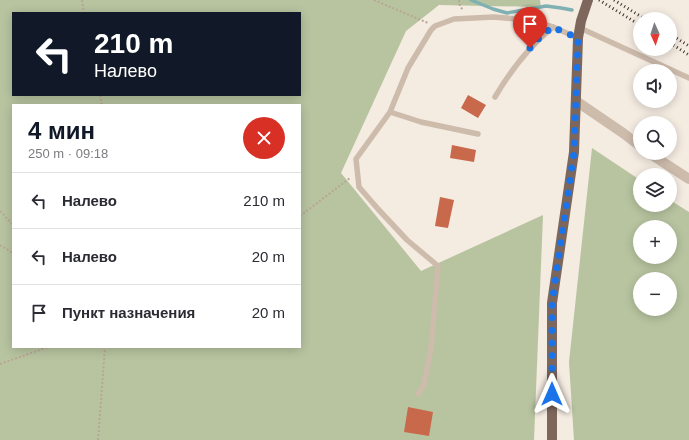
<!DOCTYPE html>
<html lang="ru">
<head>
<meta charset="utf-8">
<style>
	body { margin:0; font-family:Arial,sans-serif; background:#f2f2f3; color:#2b2b33; height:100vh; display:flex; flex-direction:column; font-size:15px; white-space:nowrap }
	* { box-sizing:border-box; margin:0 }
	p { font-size:13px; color:#7c7c81 }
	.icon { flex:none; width:22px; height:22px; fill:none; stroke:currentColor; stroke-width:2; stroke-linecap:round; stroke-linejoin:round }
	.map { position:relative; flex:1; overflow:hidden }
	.side { position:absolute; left:12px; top:104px; width:289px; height:244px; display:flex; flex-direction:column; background:#fff; border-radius:0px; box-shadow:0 2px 10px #0003 }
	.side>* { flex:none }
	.guide { position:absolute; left:12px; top:12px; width:289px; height:84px; border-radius:0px; box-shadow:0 2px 10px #0003; background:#111827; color:#fff; overflow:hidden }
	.needle { width:26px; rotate:177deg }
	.controls { position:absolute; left:633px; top:12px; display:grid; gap:8px }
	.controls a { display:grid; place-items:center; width:44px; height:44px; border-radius:50%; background:#fff; box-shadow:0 2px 10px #0003; font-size:20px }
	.pin { position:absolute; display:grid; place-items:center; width:34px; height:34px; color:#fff; margin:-41px -17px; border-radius:50% 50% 50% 0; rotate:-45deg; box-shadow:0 0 4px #0007 }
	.pin .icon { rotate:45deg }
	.me { position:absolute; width:44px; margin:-22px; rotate:0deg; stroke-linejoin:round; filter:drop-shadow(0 0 3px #0008) }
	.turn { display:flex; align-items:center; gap:14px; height:84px; padding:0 16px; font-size:18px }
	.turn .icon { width:52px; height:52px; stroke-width:2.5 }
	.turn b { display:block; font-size:28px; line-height:34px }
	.round { display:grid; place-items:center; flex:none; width:42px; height:42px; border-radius:21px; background:#f2f2f3 }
	.headline { display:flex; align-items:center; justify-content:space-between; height:68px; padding:0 16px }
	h1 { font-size:24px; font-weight:700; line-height:30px; color:#111827 }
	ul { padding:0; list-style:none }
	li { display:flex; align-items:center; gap:12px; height:56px; padding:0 16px; border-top:1px solid #e1e1e2 }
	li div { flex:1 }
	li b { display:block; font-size:15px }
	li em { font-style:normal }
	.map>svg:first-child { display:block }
	.green { fill:#b8c4a0; fill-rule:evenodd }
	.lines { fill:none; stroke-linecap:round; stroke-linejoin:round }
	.stream { stroke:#7fb0b2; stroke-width:3.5 }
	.building { fill:#c8694b }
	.path { stroke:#b9a596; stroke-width:2; stroke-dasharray:2 2; stroke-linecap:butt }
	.service { stroke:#cdbbac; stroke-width:5.5 }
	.tertiary { stroke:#cdbbac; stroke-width:10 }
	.primary { stroke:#7d675c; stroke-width:10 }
	.rail { stroke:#3b302b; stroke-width:3; stroke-dasharray:1 3; stroke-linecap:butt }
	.route { stroke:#1a73e8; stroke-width:7; stroke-dasharray:0 12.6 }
</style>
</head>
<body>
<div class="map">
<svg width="689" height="440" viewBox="0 0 689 440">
	<rect width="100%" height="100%" fill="#f4ebe1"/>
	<path class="green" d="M 0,0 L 540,0 L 541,7 L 439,5 L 406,31 L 341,173 L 421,271 L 543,215 L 534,440 L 0,440 ZM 13,13 L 300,13 L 300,95 L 13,95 ZM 13,105 L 300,105 L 300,347 L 13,347 Z
		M 592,148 L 640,180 L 640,205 L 670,205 L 670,200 L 689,212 L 689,440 L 574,440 L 569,362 ZM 640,227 L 670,227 L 670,257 L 640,257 ZM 640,279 L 670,279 L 670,309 L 640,309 Z"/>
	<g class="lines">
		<path class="stream" d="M 471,0 L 493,9 L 507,13 L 546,6 L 561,8 L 572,10"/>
	</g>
	<path class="building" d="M 468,95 L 486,105 L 478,118 L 461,108 Z
		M 452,145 L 476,150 L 474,162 L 450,158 Z
		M 440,197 L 454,200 L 448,228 L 435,226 Z
		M 408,407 L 433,412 L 429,436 L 404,432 Z"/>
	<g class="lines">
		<path class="path" d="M 82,0 L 84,13
			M 374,0 L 428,23
			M 459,0 L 460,6 L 463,10
			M 100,95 L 102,105
			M 0,211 L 13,225
			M 300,216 L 350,178
			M 0,245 L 13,253
			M 0,364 L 48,347
			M 98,440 L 105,347"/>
		<path class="service" d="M 580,28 L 689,78
			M 495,97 C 511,70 528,47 553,27
			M 390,112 L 421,122 L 478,134
			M 418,394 L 424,384 L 431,349 L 438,266 L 407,240 L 378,209 L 359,187 L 356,159 L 390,112 L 408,68 L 431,30 L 435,26 L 454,19 L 494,17 L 529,20 L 553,27 L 578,38"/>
		<path class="tertiary" d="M 576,101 L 623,133 L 640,146
			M 649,153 L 689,179"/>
		<path class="primary" d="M 552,440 L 552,303 L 574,152 L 578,38 L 581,21 L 588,0"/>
		<path class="rail" d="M 599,0 L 640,25
			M 614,0 L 645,19
			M 670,34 L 689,46
			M 670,43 L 689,55"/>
	</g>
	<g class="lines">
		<path class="route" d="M 530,48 L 538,39 L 552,27 L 578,38 L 574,152 L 552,303 L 552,394"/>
	</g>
</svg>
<div class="controls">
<a><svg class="needle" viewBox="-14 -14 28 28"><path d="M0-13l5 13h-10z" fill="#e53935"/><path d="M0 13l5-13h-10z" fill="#7c7c81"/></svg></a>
<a><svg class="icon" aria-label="sound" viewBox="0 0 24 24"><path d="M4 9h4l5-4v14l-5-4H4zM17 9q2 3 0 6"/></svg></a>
<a><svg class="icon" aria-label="search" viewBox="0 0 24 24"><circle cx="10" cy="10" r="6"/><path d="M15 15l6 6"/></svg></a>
<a><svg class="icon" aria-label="layers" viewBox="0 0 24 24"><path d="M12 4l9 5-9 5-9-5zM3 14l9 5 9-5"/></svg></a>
<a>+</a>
<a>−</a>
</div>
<div class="pin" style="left:530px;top:48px;background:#d93025"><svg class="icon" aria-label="arrive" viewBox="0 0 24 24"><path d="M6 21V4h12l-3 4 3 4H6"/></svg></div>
<svg class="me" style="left:552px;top:394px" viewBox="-20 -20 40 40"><path d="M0-17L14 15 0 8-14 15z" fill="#1a73e8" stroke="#fff" stroke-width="4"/></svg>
<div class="guide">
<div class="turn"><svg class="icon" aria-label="left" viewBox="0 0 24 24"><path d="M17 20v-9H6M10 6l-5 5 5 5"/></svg><div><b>210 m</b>Налево</div></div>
</div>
<section class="side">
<div class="headline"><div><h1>4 мин</h1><p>250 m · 09:18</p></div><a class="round" style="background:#d93025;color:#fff"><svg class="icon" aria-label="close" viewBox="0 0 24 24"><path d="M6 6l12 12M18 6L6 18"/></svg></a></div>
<ul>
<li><svg class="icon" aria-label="left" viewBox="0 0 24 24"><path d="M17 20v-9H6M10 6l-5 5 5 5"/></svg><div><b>Налево</b></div><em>210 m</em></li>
<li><svg class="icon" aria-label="left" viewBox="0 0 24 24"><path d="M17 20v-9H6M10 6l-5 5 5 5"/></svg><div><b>Налево</b></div><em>20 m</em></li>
<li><svg class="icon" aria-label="arrive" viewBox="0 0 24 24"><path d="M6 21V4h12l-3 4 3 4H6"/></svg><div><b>Пункт назначения</b></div><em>20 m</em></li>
</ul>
</section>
</div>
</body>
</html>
